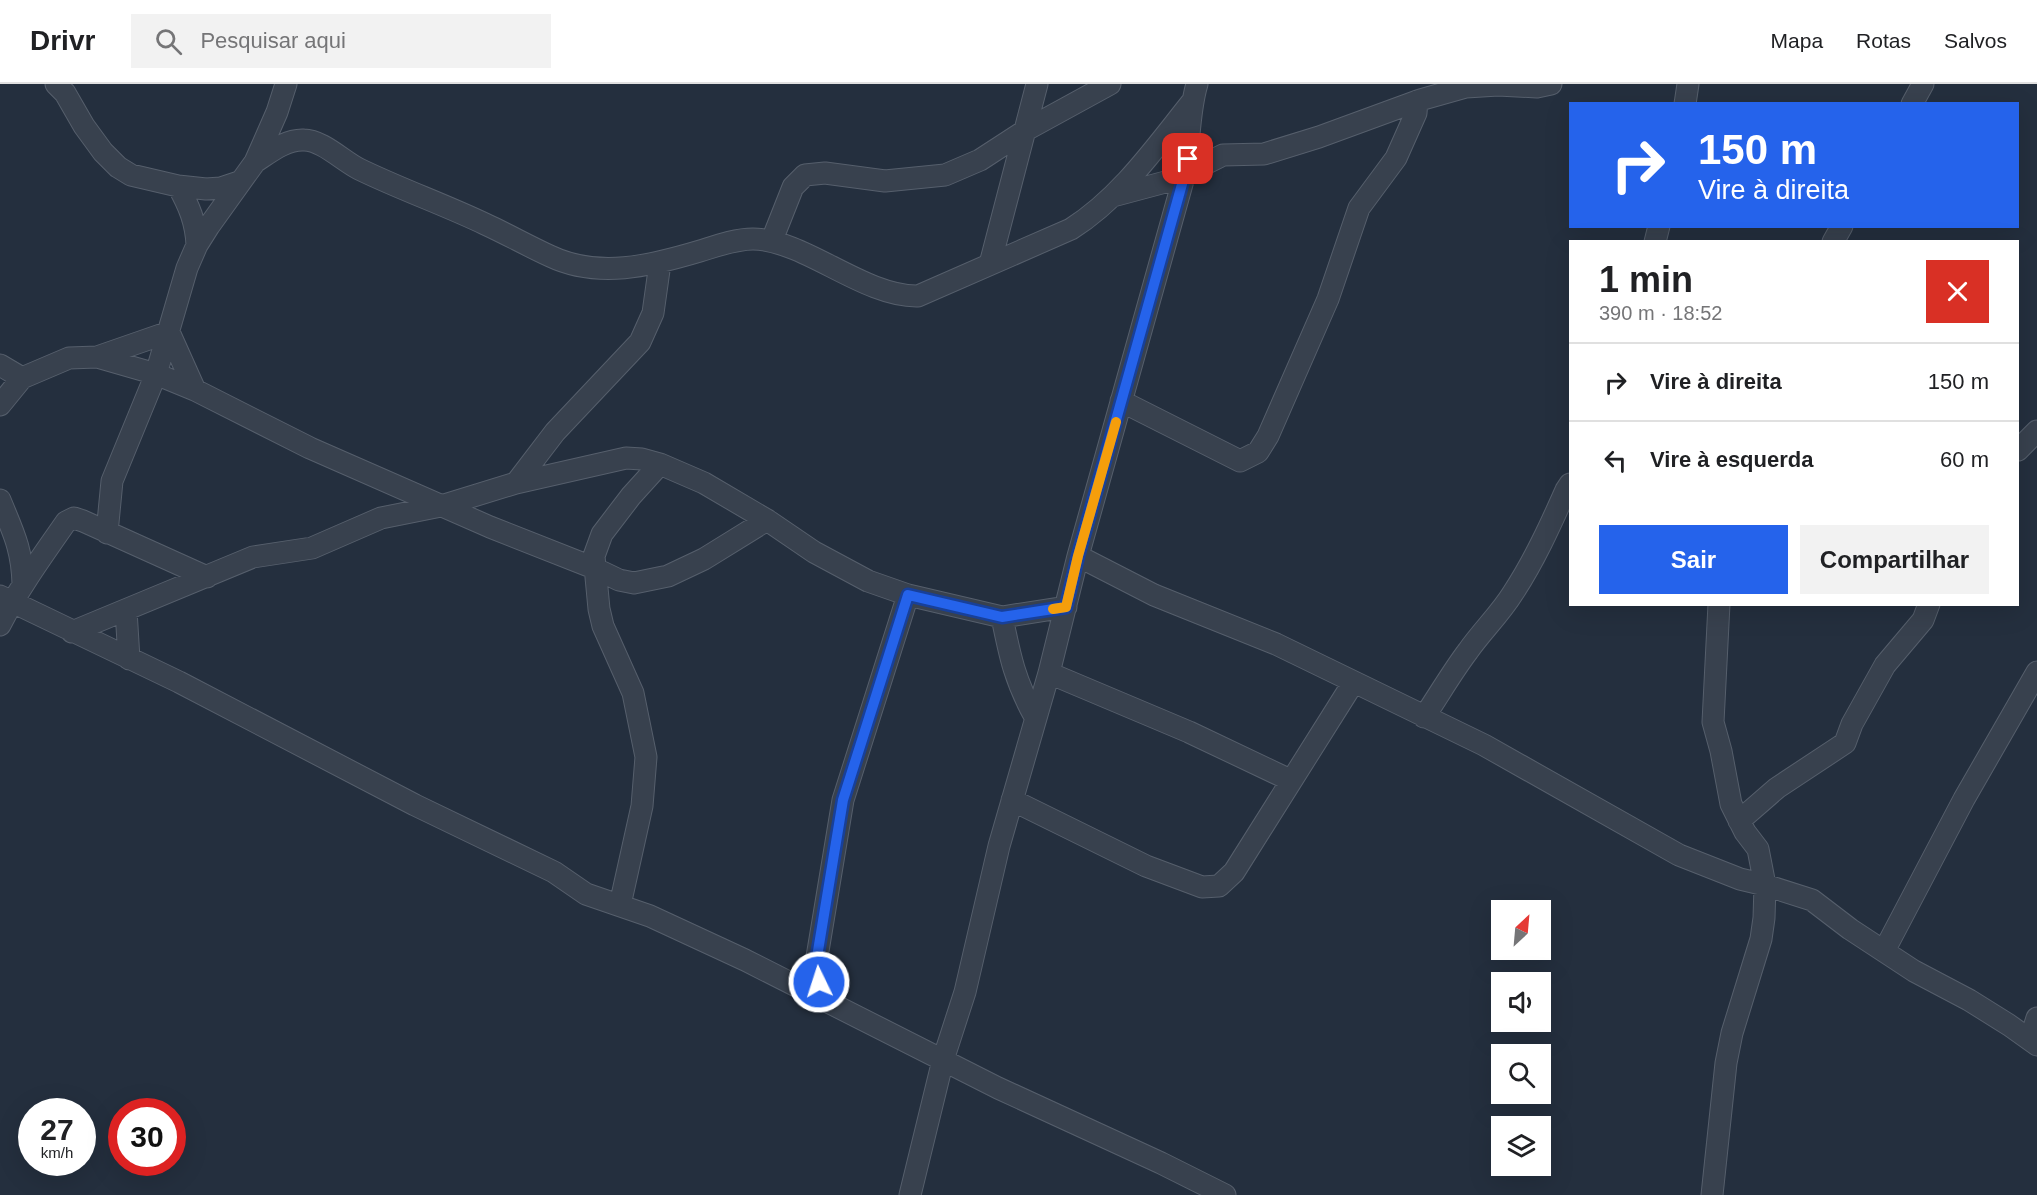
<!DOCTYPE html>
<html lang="pt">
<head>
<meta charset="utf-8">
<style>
	body { margin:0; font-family:Helvetica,sans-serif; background:#f2f2f2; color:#202124; height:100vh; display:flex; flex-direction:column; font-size:22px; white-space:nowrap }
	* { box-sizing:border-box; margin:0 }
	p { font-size:20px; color:#757577 }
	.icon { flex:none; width:33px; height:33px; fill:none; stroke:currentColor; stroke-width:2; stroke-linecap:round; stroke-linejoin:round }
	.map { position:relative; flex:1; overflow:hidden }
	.sheet { position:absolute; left:1569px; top:156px; width:450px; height:366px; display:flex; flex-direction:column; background:#fff; border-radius:0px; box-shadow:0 6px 24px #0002 }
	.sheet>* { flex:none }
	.hud { position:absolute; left:1569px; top:18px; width:450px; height:126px; border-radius:0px; box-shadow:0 6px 24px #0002; background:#2563eb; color:#fff; overflow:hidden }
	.needle { width:39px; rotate:26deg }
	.buttons { position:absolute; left:1491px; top:816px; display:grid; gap:12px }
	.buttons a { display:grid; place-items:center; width:60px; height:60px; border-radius:0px; background:#fff; box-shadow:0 6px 24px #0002; font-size:30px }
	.speed { position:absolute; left:18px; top:1014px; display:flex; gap:12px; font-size:30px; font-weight:700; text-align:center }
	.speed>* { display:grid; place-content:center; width:78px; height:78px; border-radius:50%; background:#fff; box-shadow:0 6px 24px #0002; line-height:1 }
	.speed small { font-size:15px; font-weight:400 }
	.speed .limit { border:9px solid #d22; background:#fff; color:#111 }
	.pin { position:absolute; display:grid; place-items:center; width:51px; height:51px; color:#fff; margin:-26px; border-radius:12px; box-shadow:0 3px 9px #0006 }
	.me { position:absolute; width:66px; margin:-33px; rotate:356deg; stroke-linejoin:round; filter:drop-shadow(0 0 4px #0008) }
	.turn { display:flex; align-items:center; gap:21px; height:126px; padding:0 30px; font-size:27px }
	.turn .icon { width:78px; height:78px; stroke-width:2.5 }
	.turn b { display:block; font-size:42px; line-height:51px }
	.round { display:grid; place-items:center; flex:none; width:63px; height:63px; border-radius:0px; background:#f2f2f2 }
	.head { display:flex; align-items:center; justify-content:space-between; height:102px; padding:0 30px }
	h1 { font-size:36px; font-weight:700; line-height:45px }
	.primary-button { display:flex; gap:12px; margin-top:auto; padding:12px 30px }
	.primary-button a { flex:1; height:69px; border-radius:0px; background:#2563eb; color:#fff; font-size:24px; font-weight:700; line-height:69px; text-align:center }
	.primary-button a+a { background:#f2f2f2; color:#202124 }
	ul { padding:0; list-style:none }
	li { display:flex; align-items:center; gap:18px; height:78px; padding:0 30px; border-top:2px solid #e0e0e0 }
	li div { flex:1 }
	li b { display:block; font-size:22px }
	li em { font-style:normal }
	header { display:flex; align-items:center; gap:36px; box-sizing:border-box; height:84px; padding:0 30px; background:#fff; border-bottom:2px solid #e0e0e0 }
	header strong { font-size:28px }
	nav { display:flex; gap:33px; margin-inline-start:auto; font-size:21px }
	.search { width:420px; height:54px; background:#f2f2f2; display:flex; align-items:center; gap:15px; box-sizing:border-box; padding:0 21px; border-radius:0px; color:#757577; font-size:22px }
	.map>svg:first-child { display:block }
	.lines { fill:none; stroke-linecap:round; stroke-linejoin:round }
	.minor-casing { stroke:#565f6c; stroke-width:23 }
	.minor { stroke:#38414e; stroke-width:21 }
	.route-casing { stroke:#184099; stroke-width:15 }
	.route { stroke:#2563eb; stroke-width:10 }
	.slow { stroke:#f59e0b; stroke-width:10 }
</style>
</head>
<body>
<header>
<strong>Drivr</strong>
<div class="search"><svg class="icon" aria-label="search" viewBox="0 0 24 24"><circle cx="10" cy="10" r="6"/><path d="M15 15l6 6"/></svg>Pesquisar aqui</div>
<nav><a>Mapa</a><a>Rotas</a><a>Salvos</a></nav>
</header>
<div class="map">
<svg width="2037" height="1111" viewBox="0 0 2037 1111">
	<rect width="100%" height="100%" fill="#242f3e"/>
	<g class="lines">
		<g class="minor-casing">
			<path id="minor" d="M 56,0 L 65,9 L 84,42 L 103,68 L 118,83 L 131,91 L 178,102 L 206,105 L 221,104 L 239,98
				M 1685,20 L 1688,0
				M 1912,20 L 1923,0
				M 255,78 C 269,69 286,55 304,56 C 322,56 343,77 359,85 C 400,105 443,120 485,140 C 507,150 528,162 550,172 C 598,195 650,182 700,167 C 716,162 735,155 753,155 C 767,155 779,159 792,164 C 831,179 877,213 918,212 L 1071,145 C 1120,114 1155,64 1191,19
				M 178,102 C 189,122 196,138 197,161
				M 1113,112 L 1184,93 L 1199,83 L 1223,71 L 1264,70 L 1319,53 L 1420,16 L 1466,3 L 1498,1 L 1537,3 L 1551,0
				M 772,156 L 793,103 L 805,91 L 825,89 L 885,97 L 945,91 L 980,76 L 1026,46 L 1110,0
				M 1655,158 L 1659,142
				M 1833,158 L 1842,142
				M 990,180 L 1037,0
				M 97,273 L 169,248 L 195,306
				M 0,281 L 22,294
				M 1121,317 L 1240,377 L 1258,368 L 1268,352 L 1328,215 L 1359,124 L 1396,74 L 1416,29 L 1417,17
				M 0,321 L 22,294 L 69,274 L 97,273 L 156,290 L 195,306 L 310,364 L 490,443 L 594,484 L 619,496 L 634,499 L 668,492 L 704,475 L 767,436
				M 2018,366 L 2037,347
				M 516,399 L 555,348 L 640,258 L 653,229 L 660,179
				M 0,416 C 13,448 22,464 23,500
				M 107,449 L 112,397 L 156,290 L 187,184 L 197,161 L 209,142 L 255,78 L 277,28 L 286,0
				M 1078,472 L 1154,511 L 1276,560 L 1484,661 L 1679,771 L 1740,795 L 1765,801 L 1812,816 L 1850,845 L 1914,887 L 1969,916 L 2009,941 L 2037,961
				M 0,512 L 179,598 L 415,721 L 554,788 L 586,810 L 650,832 L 745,876 L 998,1004 L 1161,1079 L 1225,1111
				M 126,526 L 129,575
				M 1002,533 C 1010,573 1015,597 1035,633
				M 0,541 C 19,504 43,471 66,438 L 74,434 L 83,437 L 207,493
				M 72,548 L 253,473 L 312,464 L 381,434 L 441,422 L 516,399 L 626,374 L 642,375 L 660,380 L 704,399 L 767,436 L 814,468 L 868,497 L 908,511 L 1002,533 L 1066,523
				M 1049,589 L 1189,648 L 1290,696
				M 1424,633 C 1439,611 1452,588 1468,567 C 1482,547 1500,530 1513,509 C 1534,477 1550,442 1566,406 L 1570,400
				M 1012,716 L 1146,782 L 1202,803 L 1219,802 L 1234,788 L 1353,599
				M 1739,737 L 1777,704 L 1845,659 L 1852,640 L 1885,581 L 1923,536 L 1929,520
				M 620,821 L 642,722 L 646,673 L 633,609 L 603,542 L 599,525 L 594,472 L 602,450 L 631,412 L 660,380
				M 1884,867 L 1964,715 L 2037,588
				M 822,914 L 817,873 L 843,716 L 908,511
				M 2030,956 L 2037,934
				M 910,1111 L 943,976 L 965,908 L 999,762 L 1049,589 L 1078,472 L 1184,93 C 1190,62 1188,30 1197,0
				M 1712,1111 L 1726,979 L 1732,949 L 1761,855 L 1764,834 L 1765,801 L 1758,765 L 1745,748 L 1731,720 L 1721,667 L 1713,638 L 1719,520"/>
		</g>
		<use href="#minor" class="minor"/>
	</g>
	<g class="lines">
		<g class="route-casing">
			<path id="route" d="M 819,898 L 817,873 L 843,716 L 908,511 L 1002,533 L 1066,523 L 1078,472 L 1184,93 L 1188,75"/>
		</g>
		<use href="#route" class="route"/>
		<path class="slow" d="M 1053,525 L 1066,523 L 1078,472 L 1116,338"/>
	</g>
</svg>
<div class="buttons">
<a><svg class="needle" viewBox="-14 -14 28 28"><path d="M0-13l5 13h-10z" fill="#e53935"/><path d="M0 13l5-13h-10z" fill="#757577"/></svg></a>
<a><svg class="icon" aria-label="sound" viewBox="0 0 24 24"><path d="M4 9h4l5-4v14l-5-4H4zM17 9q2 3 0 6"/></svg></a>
<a><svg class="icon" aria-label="search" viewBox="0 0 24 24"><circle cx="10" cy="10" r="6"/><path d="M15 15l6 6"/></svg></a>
<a><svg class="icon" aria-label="layers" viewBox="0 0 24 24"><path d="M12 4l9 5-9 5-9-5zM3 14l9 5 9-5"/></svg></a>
</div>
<div class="speed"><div>27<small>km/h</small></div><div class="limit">30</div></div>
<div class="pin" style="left:1188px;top:75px;background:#d93025"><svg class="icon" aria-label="arrive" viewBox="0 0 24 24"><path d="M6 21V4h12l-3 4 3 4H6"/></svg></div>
<svg class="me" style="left:819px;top:898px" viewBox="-20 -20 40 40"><circle r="17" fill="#2563eb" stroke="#fff" stroke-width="3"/><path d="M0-11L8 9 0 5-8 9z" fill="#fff"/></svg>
<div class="hud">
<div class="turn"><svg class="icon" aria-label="right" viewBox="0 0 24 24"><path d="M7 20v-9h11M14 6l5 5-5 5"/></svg><div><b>150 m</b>Vire à direita</div></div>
</div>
<section class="sheet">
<div class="head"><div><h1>1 min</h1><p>390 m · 18:52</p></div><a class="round" style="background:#d93025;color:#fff"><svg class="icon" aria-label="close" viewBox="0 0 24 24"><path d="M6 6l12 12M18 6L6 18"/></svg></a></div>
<ul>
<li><svg class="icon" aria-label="right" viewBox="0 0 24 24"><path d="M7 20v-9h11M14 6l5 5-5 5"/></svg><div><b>Vire à direita</b></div><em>150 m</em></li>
<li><svg class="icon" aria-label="left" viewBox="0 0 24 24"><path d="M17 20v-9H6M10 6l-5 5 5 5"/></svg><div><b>Vire à esquerda</b></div><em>60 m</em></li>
</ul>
<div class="primary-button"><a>Sair</a><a>Compartilhar</a></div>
</section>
</div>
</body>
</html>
